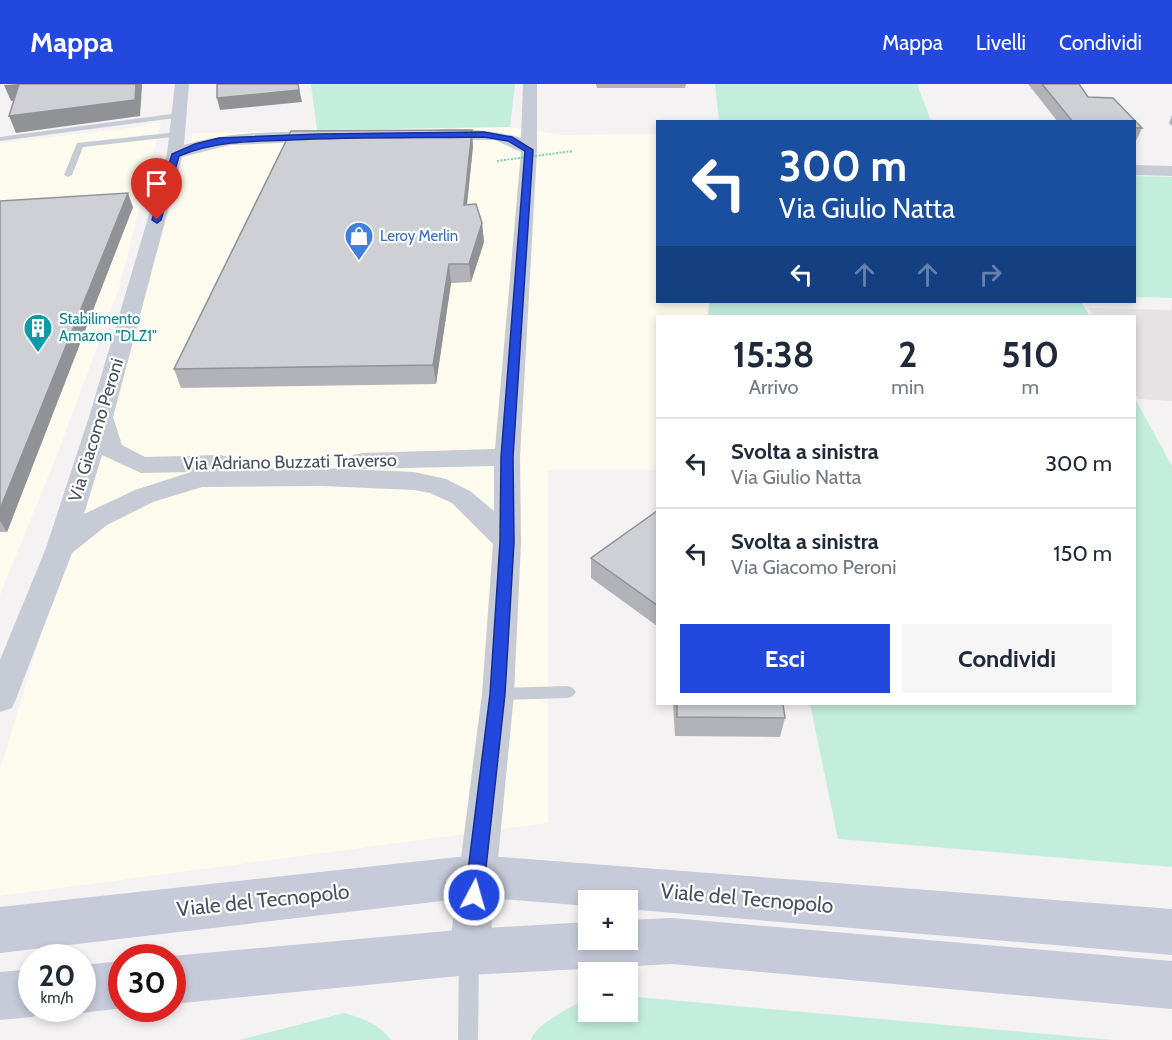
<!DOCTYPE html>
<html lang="it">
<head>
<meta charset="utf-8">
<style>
	body { margin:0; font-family:Cabin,sans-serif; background:#f6f6f7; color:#1f2937; height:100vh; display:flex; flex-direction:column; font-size:22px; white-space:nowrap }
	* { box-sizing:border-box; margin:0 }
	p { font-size:20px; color:#747a83 }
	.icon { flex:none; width:33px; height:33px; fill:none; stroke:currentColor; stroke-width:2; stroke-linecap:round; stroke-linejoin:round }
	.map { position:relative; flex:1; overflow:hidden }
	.drawer { position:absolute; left:656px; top:231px; width:480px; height:390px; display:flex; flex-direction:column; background:#fff; border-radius:0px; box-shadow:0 3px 9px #0003 }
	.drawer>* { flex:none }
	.top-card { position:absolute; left:656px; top:36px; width:480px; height:183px; border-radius:0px; box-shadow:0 3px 9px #0003; background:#1a4fa0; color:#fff; overflow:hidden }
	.buttons { position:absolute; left:578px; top:806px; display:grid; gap:12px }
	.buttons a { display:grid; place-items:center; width:60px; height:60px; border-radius:0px; background:#fff; box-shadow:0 3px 9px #0003; font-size:30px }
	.speed { position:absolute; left:18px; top:860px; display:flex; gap:12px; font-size:30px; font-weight:700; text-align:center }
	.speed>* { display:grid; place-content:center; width:78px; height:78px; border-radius:50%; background:#fff; box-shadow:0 3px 9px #0003; line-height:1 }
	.speed small { font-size:15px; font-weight:400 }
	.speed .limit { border:9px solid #d22; background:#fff; color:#111 }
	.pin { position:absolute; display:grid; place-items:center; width:51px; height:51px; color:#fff; margin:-62px -26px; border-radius:50% 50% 50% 0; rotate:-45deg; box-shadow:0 0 6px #0007 }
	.pin .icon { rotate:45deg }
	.me { position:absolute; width:66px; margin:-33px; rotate:6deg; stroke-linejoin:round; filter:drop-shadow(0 0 4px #0008) }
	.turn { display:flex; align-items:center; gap:21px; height:126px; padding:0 24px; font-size:27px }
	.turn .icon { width:78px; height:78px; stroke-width:2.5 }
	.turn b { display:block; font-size:42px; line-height:51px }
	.lanes { display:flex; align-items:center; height:57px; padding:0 24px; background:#0003; justify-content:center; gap:30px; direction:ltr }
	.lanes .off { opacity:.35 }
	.eta { display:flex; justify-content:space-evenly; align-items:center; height:102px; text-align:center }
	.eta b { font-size:36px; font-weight:800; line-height:42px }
	.action { display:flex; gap:12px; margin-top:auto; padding:12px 24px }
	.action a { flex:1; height:69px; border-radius:0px; background:#2348dd; color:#fff; font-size:24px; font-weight:800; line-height:69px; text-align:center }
	.action a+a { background:#f6f6f7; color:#1f2937 }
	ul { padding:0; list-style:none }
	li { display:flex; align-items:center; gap:18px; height:90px; padding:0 24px; border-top:2px solid #e0e1e3 }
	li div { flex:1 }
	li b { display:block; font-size:22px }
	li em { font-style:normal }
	header { display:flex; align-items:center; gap:36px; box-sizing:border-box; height:84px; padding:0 30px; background:#2348dd; color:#fff }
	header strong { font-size:28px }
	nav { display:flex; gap:33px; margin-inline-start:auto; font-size:21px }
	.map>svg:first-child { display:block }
	.commercial { fill:#fcfbee }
	.education { fill:#e5e3e3 }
	.green { fill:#c3eede }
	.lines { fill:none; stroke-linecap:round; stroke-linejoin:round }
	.service { fill:#c6cbd5; fill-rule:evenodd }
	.minor { fill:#c6cbd5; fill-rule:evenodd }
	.secondary { fill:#c6cad9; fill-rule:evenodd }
	.path-bridge { stroke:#7dcbb7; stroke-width:2; stroke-dasharray:2 1.5; stroke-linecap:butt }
	.wall { fill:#b2b3b8 }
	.shaded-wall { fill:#919296 }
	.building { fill:#cfd0d6; stroke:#919296; stroke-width:1.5 }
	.route { fill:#2348dd; stroke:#172f90; stroke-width:1.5 }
	.labels { text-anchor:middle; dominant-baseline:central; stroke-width:4.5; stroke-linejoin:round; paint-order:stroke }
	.far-shop-label { font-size:15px; fill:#366cbe; stroke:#fff; text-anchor:start }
	.far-culture-label { font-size:15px; fill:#0d838f; stroke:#fff; text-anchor:start }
	.street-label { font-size:18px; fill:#4a505e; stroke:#fff }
	.near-street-label { font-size:21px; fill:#4a505e; stroke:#fff }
</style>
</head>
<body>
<header>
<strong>Mappa</strong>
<nav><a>Mappa</a><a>Livelli</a><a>Condividi</a></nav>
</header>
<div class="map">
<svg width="1172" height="956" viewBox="0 0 1172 956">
	<rect width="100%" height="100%" fill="#f4f2f2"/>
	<path class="commercial" d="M 161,38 L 119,204 L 57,371 L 0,511 L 0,59 L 145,42 L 145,40 Z
		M 510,43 L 563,51 L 657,50 L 657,218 L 709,218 L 708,232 L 657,232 L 657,386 L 548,386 L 548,739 L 0,812 L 0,686 L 193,49 Z"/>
	<path class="education" d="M 1172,219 L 1172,317 L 1138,315 L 1134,308 L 1134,232 L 1093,232 L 1089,224 L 1171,226 Z"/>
	<path class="green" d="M 311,0 L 515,0 L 510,43 L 317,46 Z
		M 715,0 L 917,0 L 931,37 L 719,37 Z
		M 1134,92 L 1172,93 L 1172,214 L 1134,213 Z
		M 709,218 L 1081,218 L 1090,232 L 708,232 Z
		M 1134,313 L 1172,382 L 1172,783 L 838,755 L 810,620 L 1134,620 Z
		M 627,912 L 1112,956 L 531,956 C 535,940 573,922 588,914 L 588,927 L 627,927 Z
		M 344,929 C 361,934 380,940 391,956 L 239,956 Z"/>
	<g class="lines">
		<path class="service" d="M 179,29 L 182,29 L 182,33 L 0,57 L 0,53 Z
			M 178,48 L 181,48 L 181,52 L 83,63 L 72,91 L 68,93 L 64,91 L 77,59 Z
			M 568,602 L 573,604 L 576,608 L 573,612 L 568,614 L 498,616 L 493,614 L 490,610 L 493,606 L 498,604 Z
			M 469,863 L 476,866 L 479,873 L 478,956 L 458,956 L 459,873 L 462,866 Z"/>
		<path class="minor" d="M 175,0 L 189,0 L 184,61 C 230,47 278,48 326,47 L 334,52 L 326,57 L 230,61 L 182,73 L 113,333 L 122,361 L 145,373 L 220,371 L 229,373 L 233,379 L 228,385 L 323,384 L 414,388 L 446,395 L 470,407 L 494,427 L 494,382 L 362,385 L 353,383 L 349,377 L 353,371 L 362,369 L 495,365 L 521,68 L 495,56 L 432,56 L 424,51 C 435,38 505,48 521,54 L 523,0 L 537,0 L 537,66 L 520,373 L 521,458 L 514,610 L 489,868 L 483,882 L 469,888 L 455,882 L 449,868 L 482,610 L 493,460 L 452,419 L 430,409 L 414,406 L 323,402 L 202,403 L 153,418 L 107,441 L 72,469 L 16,615 L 12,624 L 0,628 L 0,576 L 46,464 L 89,333 L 167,70 ZM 102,371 L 141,389 L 191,388 L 135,406 L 84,430 Z
			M 1134,81 L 1172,82 L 1172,92 L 1134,91 Z"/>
		<path class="secondary" d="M 476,771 L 1172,825 L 1172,871 L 627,825 L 627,816 L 588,816 L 588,822 L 476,813 L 0,869 L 0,823 Z
			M 672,834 L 1172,877 L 1172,925 L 672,880 L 469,891 L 172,920 L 172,872 L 469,845 L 588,838 L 588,855 L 627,855 L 627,836 Z
			M 122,877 L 122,924 L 124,924 L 82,929 L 70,924 L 82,924 L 82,881 Z
			M 32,885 L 32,924 L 50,924 L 49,926 L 32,933 L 0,936 L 0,888 Z"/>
		<path class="path-bridge" d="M 497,77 L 573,67"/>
	</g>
	<path class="wall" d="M 596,0 L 686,0 L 685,4 L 597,4 Z
		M 1028,0 L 1079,0 L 1088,13 L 1113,14 L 1142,44 L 1136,57 L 1134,57 L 1134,38 L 1058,38 Z
		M 1172,31 L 1172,42 L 1169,39 Z
		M 473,62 L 467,121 L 482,139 L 484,158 L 471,198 L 451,199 L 436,300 L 181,304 L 174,285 Z
		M 0,117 L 133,123 L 7,448 L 0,448 Z
		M 657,427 L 657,542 L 591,494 L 591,474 Z
		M 673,620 L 783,620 L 785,634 L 780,653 L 675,652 Z"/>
	<path class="shaded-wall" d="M 19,0 L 26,16 L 11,17 L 4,1 Z
		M 136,0 L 142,0 L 142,2 L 140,32 L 16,49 L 9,32 Z
		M 298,0 L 302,18 L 220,26 L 217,14 Z
		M 472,46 L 473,62 L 465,138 L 464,121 Z
		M 128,109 L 133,123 L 7,448 L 0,437 L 0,425 Z
		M 482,139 L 484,158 L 471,198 L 469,180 Z
		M 449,180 L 451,199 L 436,300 L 433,281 Z"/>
	<path class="building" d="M 19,0 L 136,0 L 135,16 L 9,32 Z
		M 217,0 L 298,0 L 299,6 L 217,14 Z
		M 1042,0 L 1079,0 L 1088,13 L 1113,14 L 1142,44 L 1134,44 L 1134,38 L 1073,38 Z
		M 472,46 L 464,121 L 476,120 L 482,139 L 469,180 L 449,180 L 433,281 L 174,285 L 291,47 Z
		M 128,109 L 0,425 L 0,117 Z
		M 657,427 L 657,521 L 591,474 Z
		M 677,620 L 783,620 L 785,634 L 677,633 Z"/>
	<path class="route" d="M 484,48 L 512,53 L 533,66 L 513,373 L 514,458 L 505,610 L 483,811 L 481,817 L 474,820 L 468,817 L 465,811 L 490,610 L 500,458 L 501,373 L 525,67 L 508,57 L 484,53 C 420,54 355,53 291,56 C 252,57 216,57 179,72 L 161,136 L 157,139 L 152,136 L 172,70 L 195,60 L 219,54 L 319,50 Z"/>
	<defs>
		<g id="shop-pin" transform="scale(1.5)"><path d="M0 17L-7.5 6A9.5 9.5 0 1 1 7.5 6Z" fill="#3f7fe0" stroke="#fff"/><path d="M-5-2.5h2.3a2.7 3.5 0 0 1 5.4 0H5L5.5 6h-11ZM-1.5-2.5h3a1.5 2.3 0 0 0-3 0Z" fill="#fff"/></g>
		<g id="building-pin" transform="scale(1.5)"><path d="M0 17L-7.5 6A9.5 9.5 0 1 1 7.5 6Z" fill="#0f9aa8" stroke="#fff"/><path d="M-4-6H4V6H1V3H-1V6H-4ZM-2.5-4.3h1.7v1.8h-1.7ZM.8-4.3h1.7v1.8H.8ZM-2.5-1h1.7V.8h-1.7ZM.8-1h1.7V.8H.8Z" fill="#fff"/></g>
	</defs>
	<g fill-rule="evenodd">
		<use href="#shop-pin" x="359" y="152"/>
		<use href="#building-pin" x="38" y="244"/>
	</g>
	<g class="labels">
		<g class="far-shop-label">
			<text x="380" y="152">Leroy Merlin</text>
		</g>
		<g class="far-culture-label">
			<text x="59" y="235">Stabilimento<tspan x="59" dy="17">Amazon "DLZ1"</tspan></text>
		</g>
		<g class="street-label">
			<text transform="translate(96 346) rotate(-73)">Via Giacomo Peroni</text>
			<text transform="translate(290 378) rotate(-1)">Via Adriano Buzzati Traverso</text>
		</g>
		<g class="near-street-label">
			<text transform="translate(747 814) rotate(5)">Viale del Tecnopolo</text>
			<text transform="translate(263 816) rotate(-6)">Viale del Tecnopolo</text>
		</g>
	</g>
</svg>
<div class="buttons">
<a>+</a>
<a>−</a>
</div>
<div class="speed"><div>20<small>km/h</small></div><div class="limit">30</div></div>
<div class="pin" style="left:157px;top:136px;background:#d93025"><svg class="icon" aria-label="arrive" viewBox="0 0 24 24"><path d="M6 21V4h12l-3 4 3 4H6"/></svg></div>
<svg class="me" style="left:474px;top:811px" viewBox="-20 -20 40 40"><circle r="17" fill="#2348dd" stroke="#fff" stroke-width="3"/><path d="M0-11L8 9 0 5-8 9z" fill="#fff"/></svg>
<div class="top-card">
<div class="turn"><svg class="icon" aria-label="left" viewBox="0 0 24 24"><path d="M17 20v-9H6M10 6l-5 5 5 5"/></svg><div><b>300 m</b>Via Giulio Natta</div></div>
<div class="lanes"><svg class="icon" aria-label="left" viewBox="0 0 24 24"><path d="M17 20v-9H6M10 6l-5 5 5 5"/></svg><svg class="icon off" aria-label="ahead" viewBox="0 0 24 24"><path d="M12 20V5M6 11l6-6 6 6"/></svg><svg class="icon off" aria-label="ahead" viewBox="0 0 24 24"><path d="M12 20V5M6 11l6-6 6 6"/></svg><svg class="icon off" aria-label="right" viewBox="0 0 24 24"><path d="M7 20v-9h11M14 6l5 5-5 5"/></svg></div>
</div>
<section class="drawer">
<div class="eta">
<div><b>15:38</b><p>Arrivo</p></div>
<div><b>2</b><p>min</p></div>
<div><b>510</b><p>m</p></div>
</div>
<ul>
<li><svg class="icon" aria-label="left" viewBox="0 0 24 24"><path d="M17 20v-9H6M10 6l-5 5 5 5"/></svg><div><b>Svolta a sinistra</b><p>Via Giulio Natta</p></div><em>300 m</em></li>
<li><svg class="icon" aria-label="left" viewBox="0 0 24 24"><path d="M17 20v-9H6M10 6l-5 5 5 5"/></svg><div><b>Svolta a sinistra</b><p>Via Giacomo Peroni</p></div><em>150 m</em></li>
</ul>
<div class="action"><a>Esci</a><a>Condividi</a></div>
</section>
</div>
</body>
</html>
